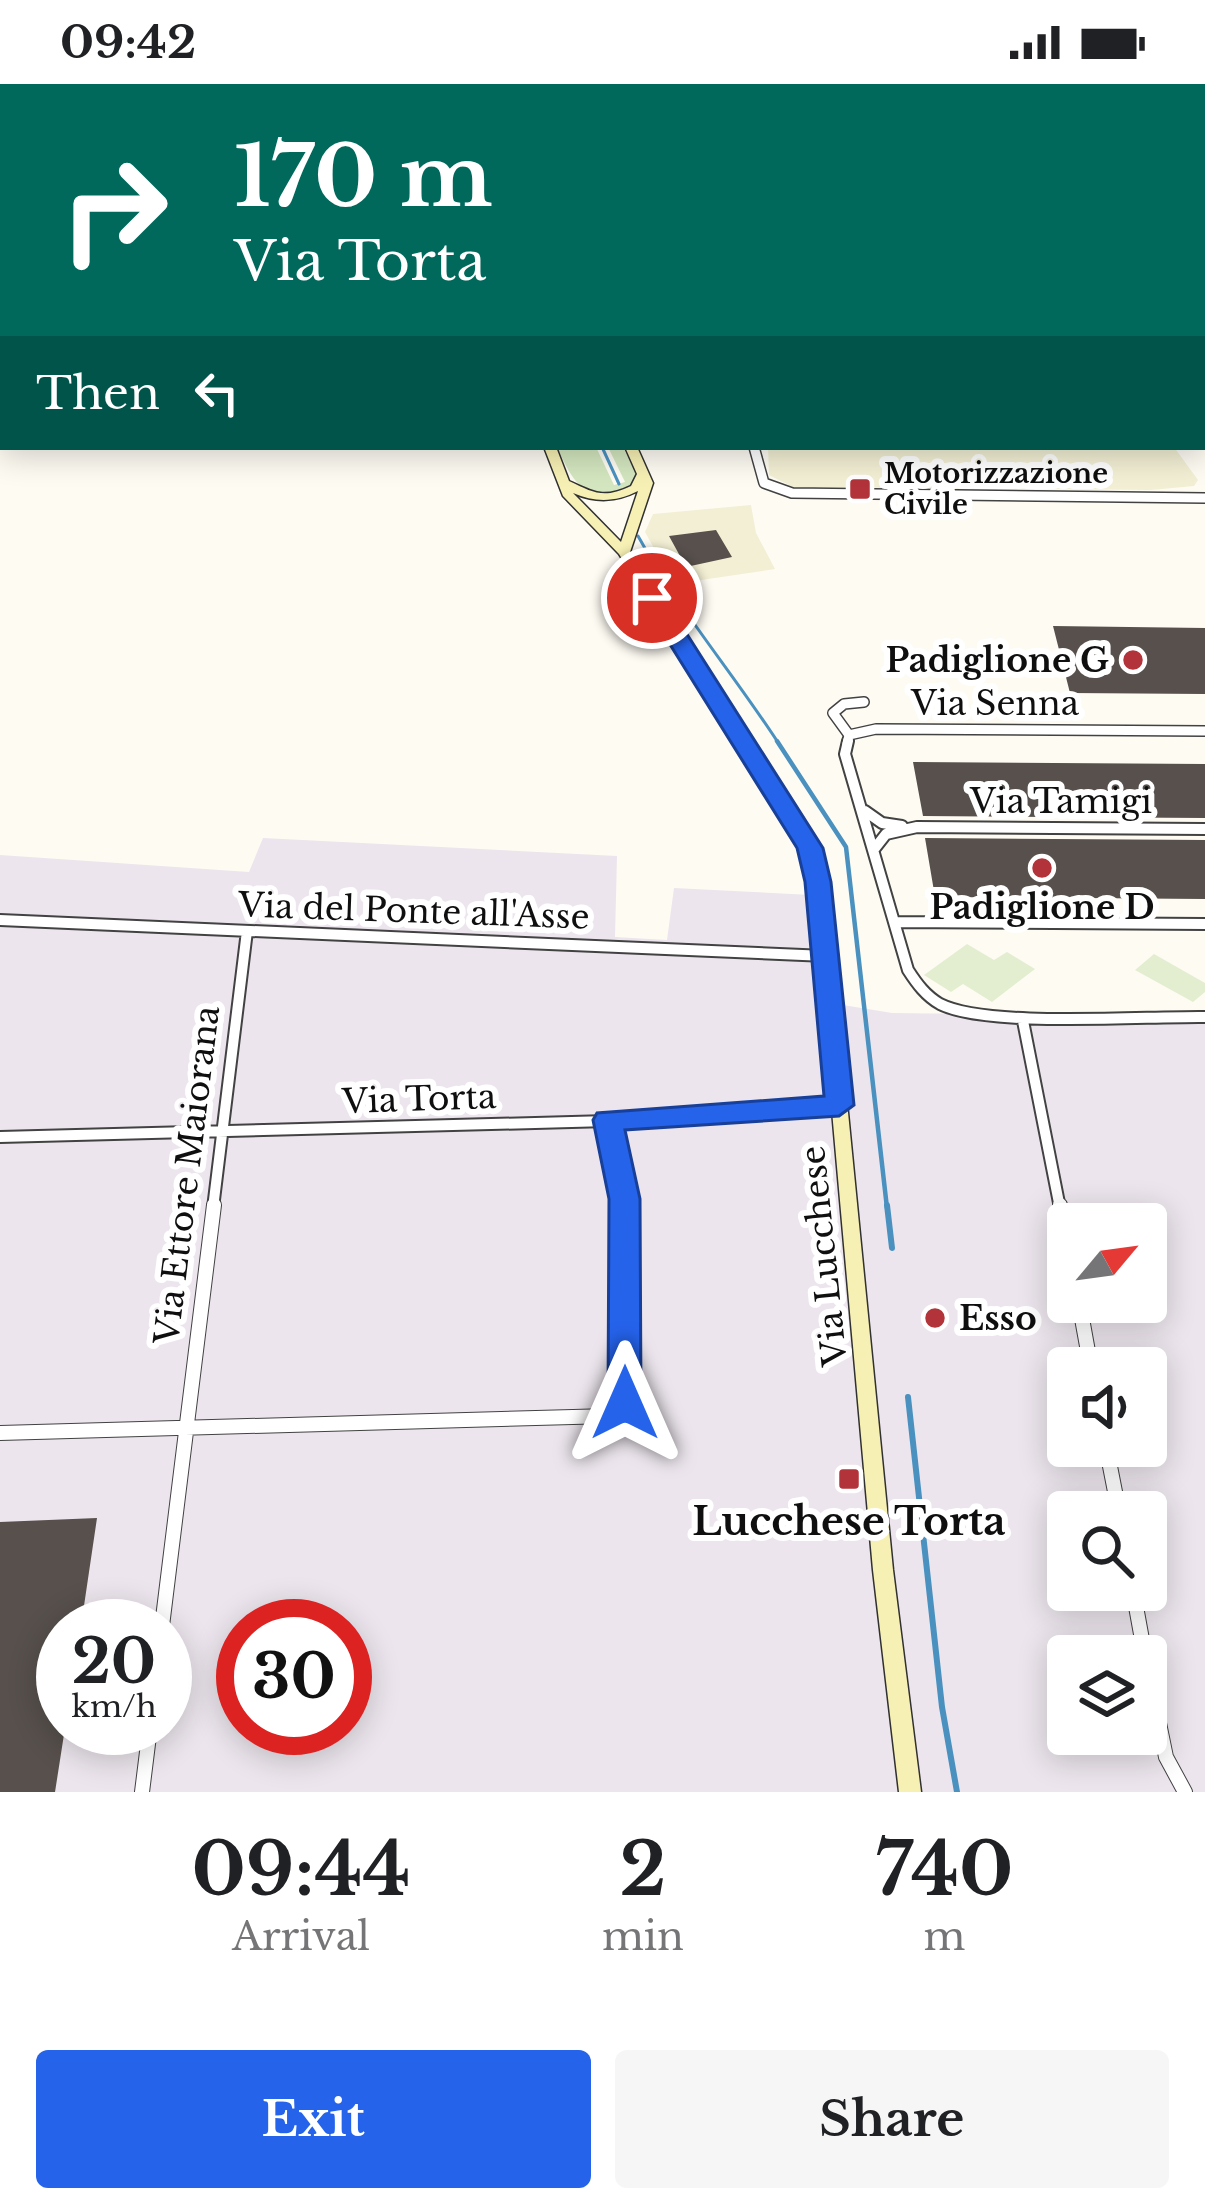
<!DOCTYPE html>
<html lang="en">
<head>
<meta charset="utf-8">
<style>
	body { margin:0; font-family:"Libre Baskerville",serif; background:#f6f6f6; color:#202124; height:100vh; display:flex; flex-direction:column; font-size:45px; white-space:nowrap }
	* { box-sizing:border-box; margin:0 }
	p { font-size:39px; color:#757577 }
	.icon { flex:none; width:66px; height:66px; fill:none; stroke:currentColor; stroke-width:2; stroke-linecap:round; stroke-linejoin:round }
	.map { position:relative; height:1708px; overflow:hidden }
	.panel { display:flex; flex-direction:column; background:#fff; flex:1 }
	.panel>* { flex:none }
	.guide { position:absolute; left:0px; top:0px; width:1206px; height:366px; box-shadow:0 6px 30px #0003; background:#00695c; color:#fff; overflow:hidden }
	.needle { width:78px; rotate:61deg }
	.buttons { position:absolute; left:1047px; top:1119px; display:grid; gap:24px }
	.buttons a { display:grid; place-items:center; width:120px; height:120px; border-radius:12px; background:#fff; box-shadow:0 6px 30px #0003; font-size:60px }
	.speed { position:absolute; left:36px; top:1515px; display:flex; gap:24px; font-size:60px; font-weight:700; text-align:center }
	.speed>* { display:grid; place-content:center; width:156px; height:156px; border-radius:50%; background:#fff; box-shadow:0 6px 30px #0003; line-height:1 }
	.speed small { font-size:30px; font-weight:400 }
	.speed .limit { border:18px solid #d22; background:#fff; color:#111 }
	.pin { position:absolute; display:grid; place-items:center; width:102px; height:102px; color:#fff; margin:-51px; border:6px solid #fff; border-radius:50%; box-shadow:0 3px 12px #0007 }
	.me { position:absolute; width:132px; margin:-66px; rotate:0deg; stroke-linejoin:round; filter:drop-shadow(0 0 9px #0008) }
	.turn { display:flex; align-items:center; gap:42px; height:252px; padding:0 36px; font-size:54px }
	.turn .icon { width:156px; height:156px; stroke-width:2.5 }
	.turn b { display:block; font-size:84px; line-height:102px }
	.then { display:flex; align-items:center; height:114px; padding:0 36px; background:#0003; gap:24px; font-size:45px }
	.eta { display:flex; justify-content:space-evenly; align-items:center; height:204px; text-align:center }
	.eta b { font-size:72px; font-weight:700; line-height:84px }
	.action { display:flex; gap:24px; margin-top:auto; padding:24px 36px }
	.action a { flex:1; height:138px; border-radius:12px; background:#2563eb; color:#fff; font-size:48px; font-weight:700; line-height:138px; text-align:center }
	.action a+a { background:#f6f6f6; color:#202124 }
	.status { display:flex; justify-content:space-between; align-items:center; height:84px; padding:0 60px; background:#fff; direction:ltr }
	.status svg { height:33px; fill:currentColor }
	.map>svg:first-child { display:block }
	.industrial { fill:#ece5ed; fill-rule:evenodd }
	.farmland { fill:#f2efd4 }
	.green { fill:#d3e6bf }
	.pitch { fill:#e3eed0 }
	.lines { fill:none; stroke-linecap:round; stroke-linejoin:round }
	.stream-far2 { stroke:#4a91c0; stroke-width:3 }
	.stream-far1 { stroke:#4a91c0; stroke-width:4.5 }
	.stream { stroke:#4a91c0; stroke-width:6 }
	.building { fill:#57504c }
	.minor-far2-casing { stroke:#424242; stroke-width:12 }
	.minor-far1-casing { stroke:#424242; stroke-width:14 }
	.minor-casing { stroke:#424242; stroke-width:16 }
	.secondary-casing { stroke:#313131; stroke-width:3 }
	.minor-far2 { stroke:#fff; stroke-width:9 }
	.minor-far1 { stroke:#fff; stroke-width:10 }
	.minor { stroke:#fff; stroke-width:14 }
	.secondary { fill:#f7f0b4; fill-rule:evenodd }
	.route { fill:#2563eb; stroke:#184099; stroke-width:3 }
	.poi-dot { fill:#b2343a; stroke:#fff; stroke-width:4.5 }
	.labels { text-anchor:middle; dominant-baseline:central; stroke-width:12; stroke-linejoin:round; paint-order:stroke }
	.far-poi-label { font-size:27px; font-weight:bold; fill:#0f0f0f; stroke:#fff; text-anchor:start }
	.poi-label { font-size:33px; font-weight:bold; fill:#0f0f0f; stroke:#fff; text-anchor:end }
	.street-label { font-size:33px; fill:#0f0f0f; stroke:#fff }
	.near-poi-label { font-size:39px; font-weight:bold; fill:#0f0f0f; stroke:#fff }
</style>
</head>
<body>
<div class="status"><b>09:42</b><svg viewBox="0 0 49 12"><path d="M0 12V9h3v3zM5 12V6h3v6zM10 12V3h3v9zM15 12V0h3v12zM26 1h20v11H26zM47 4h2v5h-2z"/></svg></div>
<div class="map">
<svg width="1205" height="1708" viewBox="0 0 1205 1708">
	<rect width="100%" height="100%" fill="#fefbf3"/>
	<path class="industrial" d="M 263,754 L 617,772 L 615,853 L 667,856 L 674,804 L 831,812 L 843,921 L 892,929 L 1205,933 L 1205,1708 L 0,1708 L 0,771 L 249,788 ZM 1068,1140 L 1146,1140 L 1146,1218 L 1068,1218 ZM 1068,1284 L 1146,1284 L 1146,1362 L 1068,1362 ZM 1068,1428 L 1146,1428 L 1146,1506 L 1068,1506 ZM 63,1542 L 165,1542 L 165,1644 L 63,1644 ZM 243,1542 L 345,1542 L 345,1644 L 243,1644 ZM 1068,1572 L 1146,1572 L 1146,1650 L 1068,1650 Z"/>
	<path class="farmland" d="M 768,363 L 1174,363 L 1198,396 L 1194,402 L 1151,406 L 793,403 L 769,391 Z
		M 751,421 L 756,449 L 775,485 L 674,500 L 645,448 L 653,430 Z"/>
	<path class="green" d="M 569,0 L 1205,0 L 1205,95 L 1203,3 L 564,3 Z
		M 557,363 L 596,363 L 614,401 L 625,398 L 608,363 L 623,363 L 637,392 L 636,400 C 588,422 576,405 557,363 Z"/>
	<path class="pitch" d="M 967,860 L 994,876 L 1007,868 L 1035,885 L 992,918 L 963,900 L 951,908 L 924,891 Z
		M 1154,870 L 1205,899 L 1205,908 L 1193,918 L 1135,886 Z"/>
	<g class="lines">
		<path class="stream-far2" d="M 420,0 L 428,3
			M 478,0 L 486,3
			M 602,363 L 619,400
			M 638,452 C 679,526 733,589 779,660"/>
		<path class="stream-far1" d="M 777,657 L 846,763 L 887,1124"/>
		<path class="stream" d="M 887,1121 L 892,1164
			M 908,1313 L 942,1623 L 957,1708"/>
	</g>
	<path class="building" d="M 716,446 L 732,473 L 686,483 L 669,452 Z
		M 1053,542 L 1205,544 L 1205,610 L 1070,609 Z
		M 913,678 L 1205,680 L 1205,734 L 923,732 Z
		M 925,754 L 1205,756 L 1205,815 L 935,813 Z
		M 97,1434 L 81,1542 L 63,1542 L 65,1644 L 55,1708 L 0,1708 L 0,1438 Z"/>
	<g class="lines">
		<g class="minor-far2-casing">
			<path id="minor-far2" d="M 754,363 L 764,399 L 792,409 L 1205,414
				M 849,651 L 876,645 L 1205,647
				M 849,651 L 833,629 L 844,620 L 864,618
				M 847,660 L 849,651"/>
		</g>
		<g class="minor-far1-casing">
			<path id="minor-far1" d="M 848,657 L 845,670 L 908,886 C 917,900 926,912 940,920 C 987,944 1144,932 1205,933
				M 865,727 L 882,739 L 902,742
				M 875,764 L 886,750 L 917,743 L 1205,745
				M 0,836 L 826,872
				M 895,838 L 1205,840
				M 1023,937 L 1060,1124
				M 608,1037 L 625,1124
				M 0,1053 L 608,1037 L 839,1021
				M 213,1124 L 247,847"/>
		</g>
		<g class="minor-casing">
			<path id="minor" d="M 1060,1121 L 1068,1163
				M 1079,1218 L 1091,1284
				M 0,1349 L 610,1332 L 625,1319 L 625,1121
				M 1106,1362 L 1119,1428
				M 1133,1506 L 1145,1572
				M 162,1542 L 214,1121
				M 1146,1576 L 1166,1673 L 1185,1708
				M 142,1708 L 150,1644"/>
		</g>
		<g class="secondary-casing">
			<path id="secondary" d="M 546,0 L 557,0 L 554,3 L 543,3 Z
				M 544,363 L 556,363 L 569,397 C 594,409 604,415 631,402 L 637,390 L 625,363 L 637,363 L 653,399 L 630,468 L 819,770 L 828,825 L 893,1486 L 921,1708 L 899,1708 L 873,1486 L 814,825 L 805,770 L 619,470 L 563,412 ZM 638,407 L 621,458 L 573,409 C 596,419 616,418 638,407 Z"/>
		</g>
		<use href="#minor-far2" class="minor-far2"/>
		<use href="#minor-far1" class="minor-far1"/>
		<use href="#minor" class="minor"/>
		<use href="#secondary" class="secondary"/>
	</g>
	<path class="route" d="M 652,507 L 664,514 L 823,764 L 831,798 L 854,1021 L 839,1032 L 625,1046 L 640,1115 L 641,1319 L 637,1329 L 625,1333 L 613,1329 L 608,1319 L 609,1115 L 593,1036 L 597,1029 L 824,1012 L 805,798 L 797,764 L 641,514 Z"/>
	<g class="poi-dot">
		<rect x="848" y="393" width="24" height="24" rx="6"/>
		<circle cx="1133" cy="576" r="12"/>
		<circle cx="1042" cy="784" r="12"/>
		<circle cx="935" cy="1234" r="12"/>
		<rect x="837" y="1383" width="24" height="24" rx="6"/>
	</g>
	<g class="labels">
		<g class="far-poi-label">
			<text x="884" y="389">Motorizzazione<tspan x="884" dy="31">Civile</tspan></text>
		</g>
		<g class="poi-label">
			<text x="1109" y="576">Padiglione G</text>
			<text x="1042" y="823" text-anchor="middle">Padiglione D</text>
			<text x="959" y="1234" text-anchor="start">Esso</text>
		</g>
		<g class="street-label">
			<text x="995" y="619">Via Senna</text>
			<text x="1061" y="717">Via Tamigi</text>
			<text transform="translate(414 827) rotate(2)">Via del Ponte all'Asse</text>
			<text transform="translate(419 1015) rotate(-2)">Via Torta</text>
			<text transform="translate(187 1091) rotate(-83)">Via Ettore Maiorana</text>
			<text transform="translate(824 1172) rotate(-96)">Via Lucchese</text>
		</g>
		<g class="near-poi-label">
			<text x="849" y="1437">Lucchese Torta</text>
		</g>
	</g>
</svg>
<div class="buttons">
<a><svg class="needle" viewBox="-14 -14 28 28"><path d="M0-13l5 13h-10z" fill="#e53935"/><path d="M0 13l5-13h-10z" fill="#757577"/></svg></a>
<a><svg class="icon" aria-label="sound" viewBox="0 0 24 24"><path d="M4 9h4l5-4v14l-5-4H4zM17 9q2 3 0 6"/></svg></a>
<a><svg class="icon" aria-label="search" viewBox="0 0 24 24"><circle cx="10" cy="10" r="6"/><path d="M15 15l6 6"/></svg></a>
<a><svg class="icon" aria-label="layers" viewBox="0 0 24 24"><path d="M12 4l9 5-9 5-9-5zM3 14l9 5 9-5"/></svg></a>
</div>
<div class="speed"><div>20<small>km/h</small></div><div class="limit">30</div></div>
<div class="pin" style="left:652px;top:514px;background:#d93025"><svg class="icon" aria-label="arrive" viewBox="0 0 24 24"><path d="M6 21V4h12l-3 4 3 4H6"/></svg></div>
<svg class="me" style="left:625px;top:1319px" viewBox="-20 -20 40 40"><path d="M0-17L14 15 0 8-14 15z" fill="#2563eb" stroke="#fff" stroke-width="4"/></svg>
<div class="guide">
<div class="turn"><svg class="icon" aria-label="right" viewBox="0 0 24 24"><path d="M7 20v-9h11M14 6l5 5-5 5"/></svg><div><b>170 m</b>Via Torta</div></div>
<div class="then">Then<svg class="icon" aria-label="left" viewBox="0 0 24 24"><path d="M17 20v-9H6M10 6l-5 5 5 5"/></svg></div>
</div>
</div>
<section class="panel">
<div class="eta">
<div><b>09:44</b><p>Arrival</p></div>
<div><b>2</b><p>min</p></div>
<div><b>740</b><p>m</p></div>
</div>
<div class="action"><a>Exit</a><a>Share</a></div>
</section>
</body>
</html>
